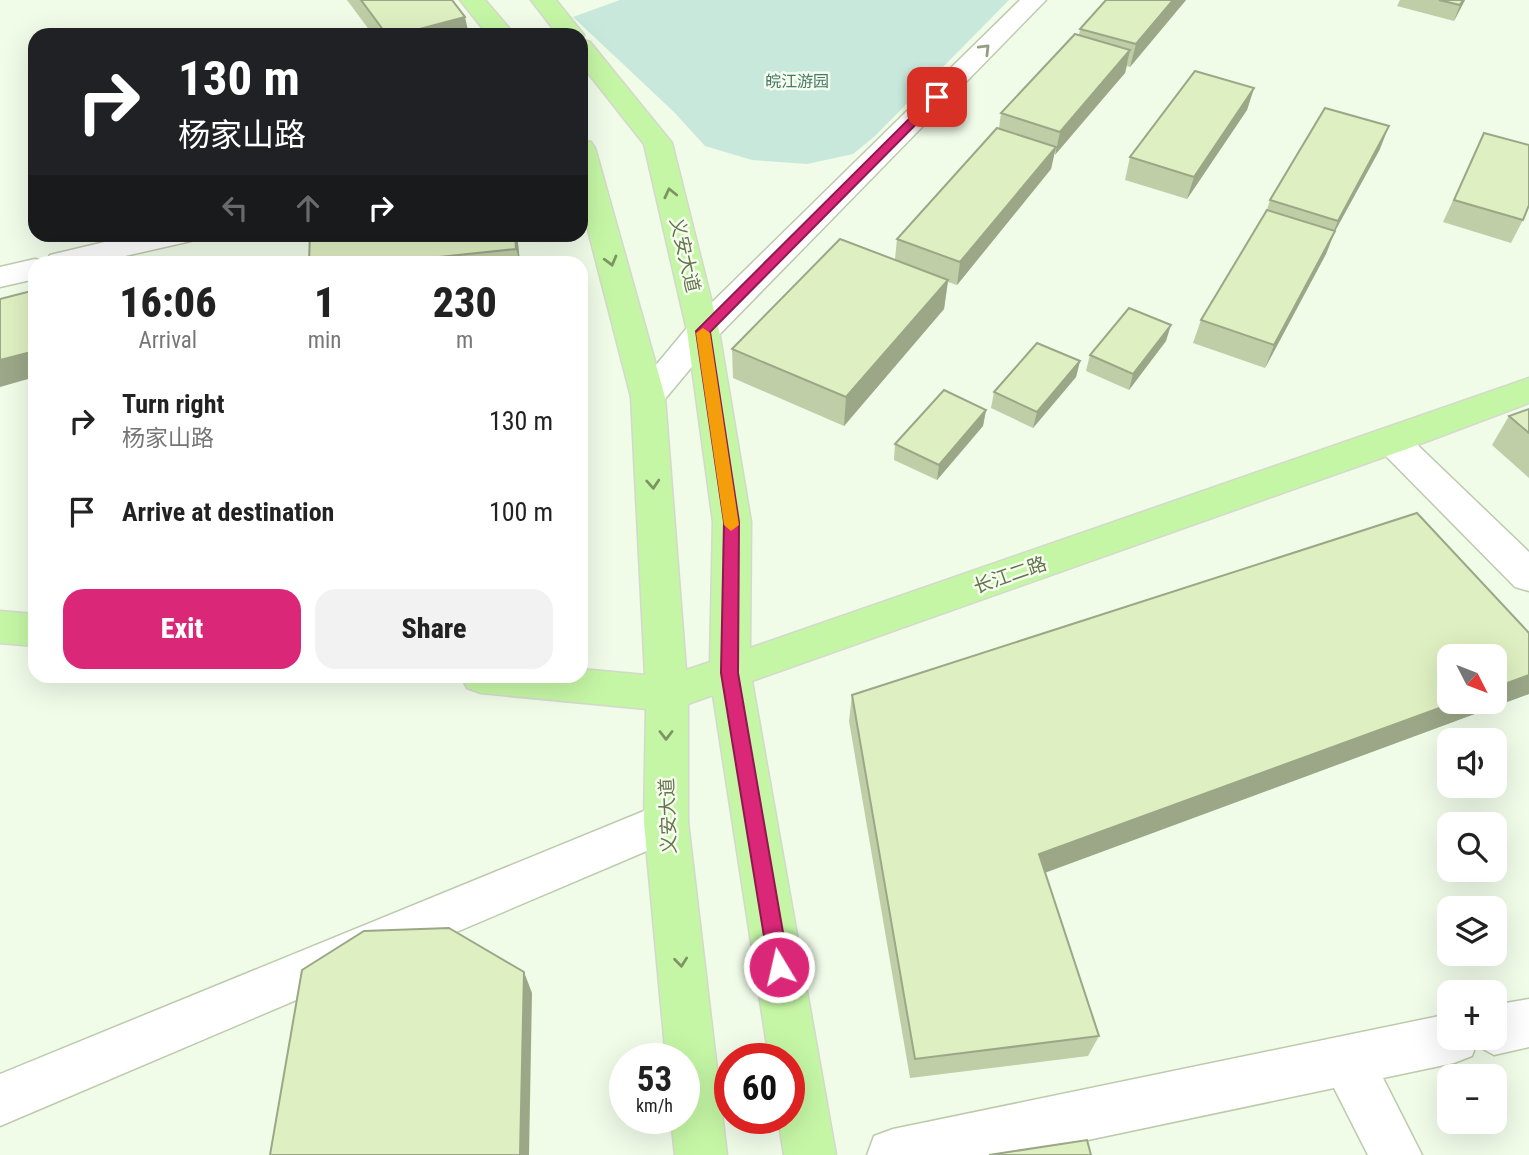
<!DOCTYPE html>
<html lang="en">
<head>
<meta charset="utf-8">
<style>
	body { margin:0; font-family:"Roboto Condensed","Noto Sans SC",sans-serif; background:#f2f2f2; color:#222; height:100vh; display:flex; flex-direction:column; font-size:26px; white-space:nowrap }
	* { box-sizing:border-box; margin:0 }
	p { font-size:23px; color:#767676 }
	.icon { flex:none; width:38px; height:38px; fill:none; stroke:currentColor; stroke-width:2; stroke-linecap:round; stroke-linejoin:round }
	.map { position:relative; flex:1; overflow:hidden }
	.side { position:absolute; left:28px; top:256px; width:560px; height:427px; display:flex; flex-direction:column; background:#fff; border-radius:21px; box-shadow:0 7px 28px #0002 }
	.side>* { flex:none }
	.guide { position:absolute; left:28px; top:28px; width:560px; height:214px; border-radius:21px; box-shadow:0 7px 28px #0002; background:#202124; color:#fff; overflow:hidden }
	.needle { width:46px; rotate:132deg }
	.fabs { position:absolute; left:1437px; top:644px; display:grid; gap:14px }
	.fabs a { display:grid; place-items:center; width:70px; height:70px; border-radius:14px; background:#fff; box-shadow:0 7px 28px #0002; font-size:35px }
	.speed { position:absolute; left:609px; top:1043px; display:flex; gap:14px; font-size:35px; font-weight:700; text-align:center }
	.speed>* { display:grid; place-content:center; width:91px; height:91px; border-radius:50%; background:#fff; box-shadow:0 7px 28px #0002; line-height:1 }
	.speed small { font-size:18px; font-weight:400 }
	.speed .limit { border:10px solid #d22; background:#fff; color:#111 }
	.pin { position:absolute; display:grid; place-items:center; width:60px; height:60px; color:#fff; margin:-30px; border-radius:14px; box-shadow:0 4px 10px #0006 }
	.me { position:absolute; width:77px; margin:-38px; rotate:351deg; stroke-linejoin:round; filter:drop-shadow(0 0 5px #0008) }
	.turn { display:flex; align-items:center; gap:24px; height:147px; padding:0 35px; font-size:32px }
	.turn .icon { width:91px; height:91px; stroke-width:2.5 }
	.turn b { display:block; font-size:49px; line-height:60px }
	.lanes { display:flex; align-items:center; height:66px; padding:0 35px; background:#0003; justify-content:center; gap:35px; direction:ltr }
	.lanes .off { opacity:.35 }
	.eta { display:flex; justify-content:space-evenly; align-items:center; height:119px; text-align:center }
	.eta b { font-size:42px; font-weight:800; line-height:49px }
	.primary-button { display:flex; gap:14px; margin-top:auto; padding:14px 35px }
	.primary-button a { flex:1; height:80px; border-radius:21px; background:#db2777; color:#fff; font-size:28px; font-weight:800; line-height:80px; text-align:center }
	.primary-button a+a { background:#f2f2f2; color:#222 }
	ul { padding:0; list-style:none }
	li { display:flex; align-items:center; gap:21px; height:91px; padding:0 35px }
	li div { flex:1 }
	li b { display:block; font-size:26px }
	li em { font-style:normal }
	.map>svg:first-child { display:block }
	.green { fill:#c7e8da }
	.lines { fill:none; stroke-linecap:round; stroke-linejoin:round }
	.minor-casing { stroke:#bdcaab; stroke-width:3 }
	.major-casing { stroke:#d4d8cd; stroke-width:3 }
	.minor { fill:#fff; fill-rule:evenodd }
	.major { fill:#c5f6a5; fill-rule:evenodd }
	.wall { fill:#bfcea6 }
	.shaded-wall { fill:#9ba787 }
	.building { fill:#deefc1; stroke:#9ba787; stroke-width:2 }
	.oneway { stroke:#959e82 }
	.oneway2 { stroke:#7e9463 }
	.route { fill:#db2777; stroke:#8e194d; stroke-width:2 }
	.slow { fill:#f59e0b }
	.labels { text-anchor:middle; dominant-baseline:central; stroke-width:5; stroke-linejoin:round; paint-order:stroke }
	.far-park-label { font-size:16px; fill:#467968; stroke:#f5feee }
	.street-label { font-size:19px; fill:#67744d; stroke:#f5feee }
</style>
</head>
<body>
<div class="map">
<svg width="1529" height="1155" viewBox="0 0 1529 1155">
	<rect width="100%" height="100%" fill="#f0fbe8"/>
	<path class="green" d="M 620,0 L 1009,0 L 875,136 L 853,154 L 807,164 L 752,160 L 705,146 L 674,112 L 573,17 Z"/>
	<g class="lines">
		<g class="minor-casing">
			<path id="minor" d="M 1020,0 L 1046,0 L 715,339 L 660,405 L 648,409 L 636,405 L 631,397 L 636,389 L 691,323 Z
				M 138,234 L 195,234 L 191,241 L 99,262 L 35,262 L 35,279 L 0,287 L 0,267 L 35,259 L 46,262 L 50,255 Z
				M 1392,428 L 1404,432 L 1529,552 L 1529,591 L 1515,587 L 1380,450 L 1374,441 L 1380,432 Z
				M 666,802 L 682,808 L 688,822 L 682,836 L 0,1126 L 0,1074 Z
				M 1529,999 L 1529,1047 L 1494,1055 L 1476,1045 L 1472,1056 L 1454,1063 L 1383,1078 L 1422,1155 L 1368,1155 L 1334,1088 L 1017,1155 L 867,1155 L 874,1136 L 893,1129 L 1449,1014 L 1449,1038 L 1494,1038 L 1494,1005 Z"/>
		</g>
		<g class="major-casing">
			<path id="major" d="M 460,0 L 485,0 L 515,35 L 488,35 Z
				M 531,0 L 556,0 L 584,35 L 581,39 L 581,35 L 558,35 Z
				M 581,39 L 590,42 L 672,143 L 719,331 L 751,522 L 750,648 L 1529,378 L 1529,403 L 1404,450 L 752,681 L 836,1155 L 784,1155 L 778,1118 L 789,1118 L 789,1059 L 769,1059 L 713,695 L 688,704 L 688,822 L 727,1155 L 675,1155 L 671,1118 L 684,1118 L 684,1059 L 666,1059 L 644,822 L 646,709 L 481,693 L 467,688 L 461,676 L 581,676 L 581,669 L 645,675 L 631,397 L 581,203 L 581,140 L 591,142 L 595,148 L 665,397 L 686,670 L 710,662 L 713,522 L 687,331 L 644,144 L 581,64 Z
				M 0,611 L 35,614 L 35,646 L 0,643 Z"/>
		</g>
		<use href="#minor" class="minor"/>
		<use href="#major" class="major"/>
	</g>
	<path class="wall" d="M 347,0 L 452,0 L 469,35 L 373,35 Z
		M 1106,0 L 1186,0 L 1130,67 L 1127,66 L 1125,73 L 1054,154 L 1051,169 L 957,285 L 948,282 L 944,309 L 844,426 L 733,378 L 732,349 L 895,259 L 897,239 L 999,128 L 1001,113 L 1079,35 L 1080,29 Z
		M 1400,0 L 1465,0 L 1454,21 L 1397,6 Z
		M 1254,88 L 1247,110 L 1187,199 L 1125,180 L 1130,157 Z
		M 1484,133 L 1523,220 L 1511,243 L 1443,222 Z
		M 1380,149 L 1335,231 L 1326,254 L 1265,368 L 1193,343 L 1201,320 L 1266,213 L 1270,200 Z
		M 310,234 L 517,234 L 520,262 L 309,262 Z
		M 1166,341 L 1129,390 L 1086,371 L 1090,355 Z
		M 1080,361 L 1076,377 L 1033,428 L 991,408 L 994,392 Z
		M 1529,409 L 1529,478 L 1492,445 L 1509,416 Z
		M 986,410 L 983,426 L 937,480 L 894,460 L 895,444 Z
		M 1529,694 L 1045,872 L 1099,1036 L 1088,1056 L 910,1078 L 849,721 L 852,695 Z"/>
	<path class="shaded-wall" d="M 1173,0 L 1186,0 L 1130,67 L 1136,44 Z
		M 1463,0 L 1465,0 L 1454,21 L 1460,5 Z
		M 465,17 L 469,35 L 397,35 Z
		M 1130,50 L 1125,73 L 1055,155 L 1060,132 Z
		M 1254,88 L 1247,110 L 1187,199 L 1194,177 Z
		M 1389,126 L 1380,149 L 1328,244 L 1338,221 Z
		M 1056,147 L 1051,169 L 957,285 L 960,262 Z
		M 1335,231 L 1326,254 L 1265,368 L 1274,345 Z
		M 515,234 L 517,234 L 520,262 L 516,249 Z
		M 948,280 L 944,309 L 844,426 L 846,397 Z
		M 1171,325 L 1166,341 L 1129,390 L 1133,374 Z
		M 35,351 L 35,377 L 0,387 L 0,360 Z
		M 1080,361 L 1076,377 L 1033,428 L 1037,412 Z
		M 986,410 L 983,426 L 937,480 L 939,465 Z
		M 1529,675 L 1529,694 L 1031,878 L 1039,854 L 1456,702 L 1494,702 L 1494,688 Z
		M 524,972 L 532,993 L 529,1155 L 520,1155 Z"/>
	<path class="building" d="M 361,0 L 452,0 L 465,17 L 397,35 L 387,35 Z
		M 1106,0 L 1173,0 L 1136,44 L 1080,29 Z
		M 1439,0 L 1463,0 L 1460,5 Z
		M 1075,34 L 1130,50 L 1060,132 L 1001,113 Z
		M 1195,71 L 1254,88 L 1194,177 L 1130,157 Z
		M 1325,108 L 1389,126 L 1338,221 L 1270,200 Z
		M 997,128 L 1056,147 L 960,262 L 897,239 Z
		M 1484,133 L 1529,145 L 1529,205 L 1523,220 L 1454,200 Z
		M 1267,210 L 1335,231 L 1274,345 L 1201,320 Z
		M 310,234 L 515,234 L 516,249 L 391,262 L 309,262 Z
		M 840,239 L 948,280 L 846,397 L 732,349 Z
		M 35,290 L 35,351 L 0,360 L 0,299 Z
		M 1129,308 L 1171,325 L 1133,374 L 1090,355 Z
		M 1037,343 L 1080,361 L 1037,412 L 994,392 Z
		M 944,390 L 986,410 L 939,465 L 895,444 Z
		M 1529,409 L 1529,433 L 1509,416 Z
		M 1417,513 L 1529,633 L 1529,675 L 1494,688 L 1494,656 L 1449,656 L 1449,702 L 1456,702 L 1039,854 L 1099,1036 L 915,1059 L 852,695 Z
		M 449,928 L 524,972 L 520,1155 L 270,1155 L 302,970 L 364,931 Z
		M 1087,1140 L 1091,1155 L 989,1155 Z"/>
	<defs><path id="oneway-chevron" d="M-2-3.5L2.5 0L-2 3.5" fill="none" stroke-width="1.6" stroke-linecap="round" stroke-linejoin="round" transform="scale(1.75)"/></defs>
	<use class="oneway" href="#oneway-chevron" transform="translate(985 49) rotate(-45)"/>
	<g class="oneway2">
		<use href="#oneway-chevron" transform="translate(670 193) rotate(-103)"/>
		<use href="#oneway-chevron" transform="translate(611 261) rotate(75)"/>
		<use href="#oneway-chevron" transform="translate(653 484) rotate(86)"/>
		<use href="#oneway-chevron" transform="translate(666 735) rotate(90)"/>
		<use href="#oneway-chevron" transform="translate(681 962) rotate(84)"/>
	</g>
	<path class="route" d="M 933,95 L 943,97 L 710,332 L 739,522 L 738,673 L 789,967 L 786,974 L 779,977 L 772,974 L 769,967 L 721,673 L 724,522 L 696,331 Z"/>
	<path class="slow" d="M 703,328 L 710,333 L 739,525 L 731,531 L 724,525 L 696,333 Z"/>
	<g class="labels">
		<g class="far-park-label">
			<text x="797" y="81">皖江游园</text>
		</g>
		<g class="street-label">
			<text transform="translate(685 255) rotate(77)">义安大道</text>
			<text transform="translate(1010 575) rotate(-19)">长江二路</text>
			<text transform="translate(668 816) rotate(-92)">义安大道</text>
		</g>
	</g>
</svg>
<div class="fabs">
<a><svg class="needle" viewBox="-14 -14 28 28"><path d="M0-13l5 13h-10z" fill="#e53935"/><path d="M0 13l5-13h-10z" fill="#767676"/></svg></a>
<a><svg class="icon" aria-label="sound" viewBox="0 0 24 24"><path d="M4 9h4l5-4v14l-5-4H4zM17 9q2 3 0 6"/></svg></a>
<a><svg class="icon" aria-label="search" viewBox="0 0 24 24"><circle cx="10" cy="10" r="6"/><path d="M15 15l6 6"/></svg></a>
<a><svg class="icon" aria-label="layers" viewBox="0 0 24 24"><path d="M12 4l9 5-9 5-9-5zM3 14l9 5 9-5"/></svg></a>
<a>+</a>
<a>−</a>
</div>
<div class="speed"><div>53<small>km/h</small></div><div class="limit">60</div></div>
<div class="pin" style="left:937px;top:97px;background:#d93025"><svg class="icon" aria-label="arrive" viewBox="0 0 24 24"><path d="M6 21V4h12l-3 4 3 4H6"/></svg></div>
<svg class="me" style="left:779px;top:967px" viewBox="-20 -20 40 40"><circle r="17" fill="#db2777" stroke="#fff" stroke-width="3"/><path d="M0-11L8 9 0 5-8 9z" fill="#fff"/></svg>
<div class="guide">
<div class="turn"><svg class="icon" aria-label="right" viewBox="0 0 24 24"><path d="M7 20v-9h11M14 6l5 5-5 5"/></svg><div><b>130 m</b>杨家山路</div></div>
<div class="lanes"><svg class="icon off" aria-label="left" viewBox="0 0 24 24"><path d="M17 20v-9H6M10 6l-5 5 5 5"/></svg><svg class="icon off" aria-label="ahead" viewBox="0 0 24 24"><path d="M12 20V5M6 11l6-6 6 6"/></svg><svg class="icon" aria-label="right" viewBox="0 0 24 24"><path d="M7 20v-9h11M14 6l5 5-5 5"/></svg></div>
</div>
<section class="side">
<div class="eta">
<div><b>16:06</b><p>Arrival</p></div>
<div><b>1</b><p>min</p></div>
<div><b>230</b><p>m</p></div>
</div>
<ul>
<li><svg class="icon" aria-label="right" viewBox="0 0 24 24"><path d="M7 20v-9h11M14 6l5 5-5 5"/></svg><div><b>Turn right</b><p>杨家山路</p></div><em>130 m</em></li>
<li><svg class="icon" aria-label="arrive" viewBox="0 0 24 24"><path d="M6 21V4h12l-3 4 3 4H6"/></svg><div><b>Arrive at destination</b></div><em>100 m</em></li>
</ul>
<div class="primary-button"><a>Exit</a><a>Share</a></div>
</section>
</div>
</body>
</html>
